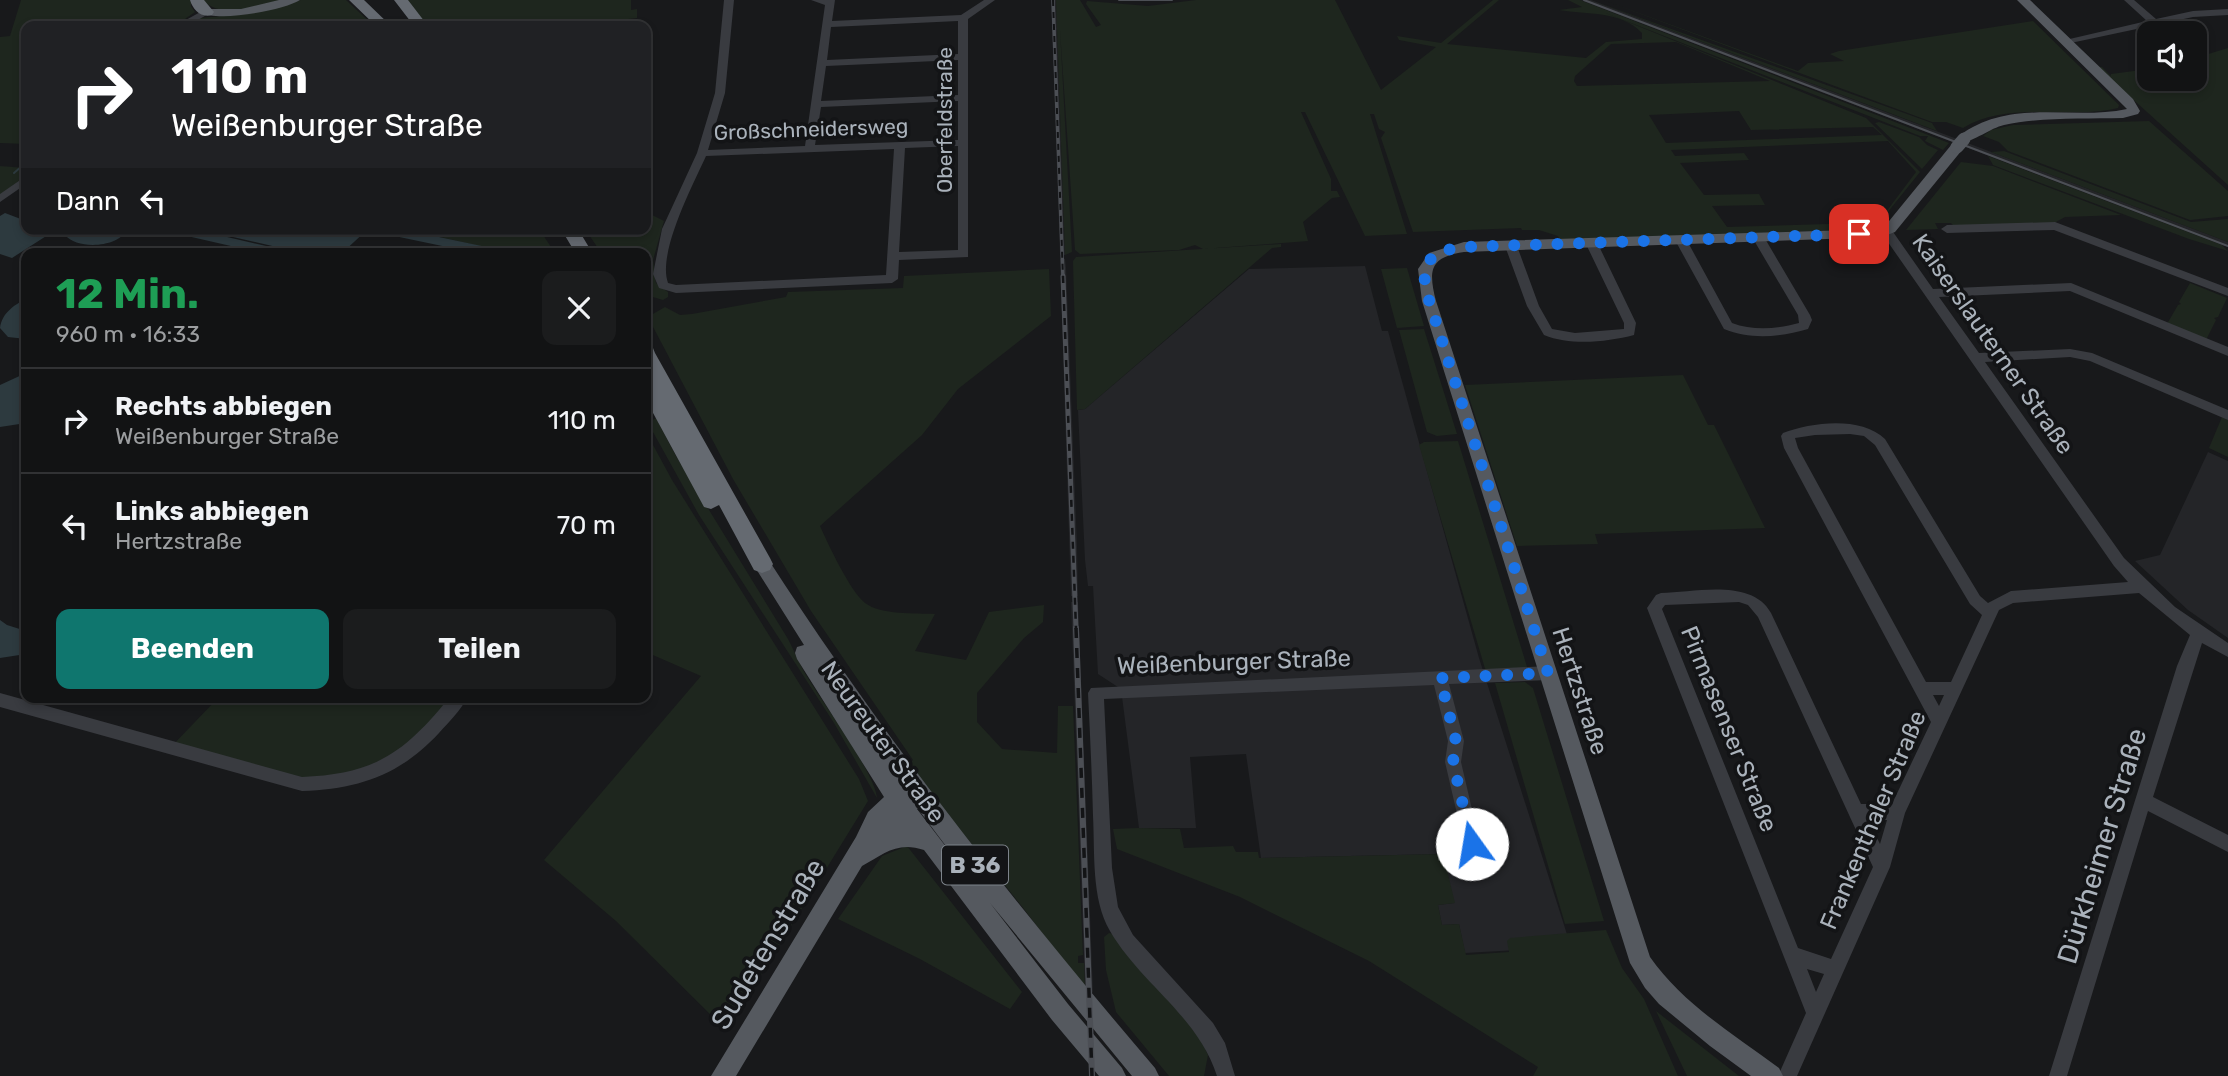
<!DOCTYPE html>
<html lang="de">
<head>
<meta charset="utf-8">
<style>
	body { margin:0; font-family:Rubik,sans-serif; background:#1b1c1d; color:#f1f3f6; height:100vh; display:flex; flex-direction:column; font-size:26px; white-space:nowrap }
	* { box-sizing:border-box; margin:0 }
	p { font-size:23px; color:#9c9ea0 }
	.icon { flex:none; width:38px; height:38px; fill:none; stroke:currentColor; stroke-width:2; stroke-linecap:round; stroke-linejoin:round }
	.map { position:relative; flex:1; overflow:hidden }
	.panel { position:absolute; left:21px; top:248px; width:630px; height:455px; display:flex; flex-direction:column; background:#121314; border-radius:14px; box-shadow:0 4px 10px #0003,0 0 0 2px #313234 }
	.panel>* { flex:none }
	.guide { position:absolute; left:21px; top:21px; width:630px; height:214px; border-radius:14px; box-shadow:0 4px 10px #0003,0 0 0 2px #313234; background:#202124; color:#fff; overflow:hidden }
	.fabs { position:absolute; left:2137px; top:21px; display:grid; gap:14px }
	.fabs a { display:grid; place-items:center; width:70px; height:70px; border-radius:14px; background:#121314; box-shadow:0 4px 10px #0003,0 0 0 2px #313234; font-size:35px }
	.pin { position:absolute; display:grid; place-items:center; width:60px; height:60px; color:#fff; margin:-30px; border-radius:14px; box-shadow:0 4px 10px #0006 }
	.me { position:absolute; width:77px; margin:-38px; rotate:347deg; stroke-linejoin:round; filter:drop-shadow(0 0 5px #0008) }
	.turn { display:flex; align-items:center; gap:24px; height:147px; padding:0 35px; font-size:32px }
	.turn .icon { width:91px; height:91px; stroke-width:2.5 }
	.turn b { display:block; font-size:49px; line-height:60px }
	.then { display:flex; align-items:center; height:66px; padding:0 35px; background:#0003; gap:14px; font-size:26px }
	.round { display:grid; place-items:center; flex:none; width:74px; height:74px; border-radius:14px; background:#1b1c1d }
	.overview { display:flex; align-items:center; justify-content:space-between; height:119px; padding:0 35px }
	h1 { font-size:42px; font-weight:700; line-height:52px; color:#1e9e55 }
	.primary-button { display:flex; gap:14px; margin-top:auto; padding:14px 35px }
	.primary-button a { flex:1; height:80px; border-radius:14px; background:#0f766e; color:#fff; font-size:28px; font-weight:700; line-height:80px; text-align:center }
	.primary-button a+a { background:#1b1c1d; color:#f1f3f6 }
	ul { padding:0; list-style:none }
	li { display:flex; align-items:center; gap:21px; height:105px; padding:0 35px; border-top:2px solid #313234 }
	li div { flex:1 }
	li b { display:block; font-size:26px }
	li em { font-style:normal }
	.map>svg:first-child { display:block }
	.built { fill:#242528 }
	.green { fill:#1e261e; fill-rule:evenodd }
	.water { fill:#2d3a3f }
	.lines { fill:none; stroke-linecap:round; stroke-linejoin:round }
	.stream { stroke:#2d3a3f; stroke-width:2 }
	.canal { stroke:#2d3a3f; stroke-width:8 }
	.minor { fill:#393b40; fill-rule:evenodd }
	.major { fill:#55595f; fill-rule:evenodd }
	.highway { fill:#656a71; fill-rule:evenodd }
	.tram { stroke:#4c4f55; stroke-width:2 }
	.rail-far2-casing { stroke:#4c4f55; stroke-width:3.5 }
	.rail-far1-casing { stroke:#4c4f55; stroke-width:5 }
	.rail-casing { stroke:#4c4f55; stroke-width:6 }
	.rail-far2 { stroke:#131416; stroke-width:2; stroke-dasharray:6; stroke-linecap:butt }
	.rail-far1 { stroke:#131416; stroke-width:2.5; stroke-dasharray:7; stroke-linecap:butt }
	.rail { stroke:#131416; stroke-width:3.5; stroke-dasharray:10; stroke-linecap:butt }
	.major-bridge { stroke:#55595f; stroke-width:13 }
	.route { stroke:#1a73e8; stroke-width:12; stroke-dasharray:0 21.6 }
	.labels { text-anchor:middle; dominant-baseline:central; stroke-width:7; stroke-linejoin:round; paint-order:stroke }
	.far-street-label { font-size:21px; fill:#aab2bb; stroke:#131416 }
	.shield { fill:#131416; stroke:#7d838a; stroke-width:2 }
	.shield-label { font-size:23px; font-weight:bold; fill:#aab2bb }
	.street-label { font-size:24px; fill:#aab2bb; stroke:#131416 }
	.near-street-label { font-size:28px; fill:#aab2bb; stroke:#131416 }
</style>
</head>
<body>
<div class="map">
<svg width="2228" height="1076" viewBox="0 0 2228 1076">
	<rect width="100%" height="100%" fill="#18191b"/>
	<path class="built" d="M 1051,0 L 1056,0 L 1065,255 L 1060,255 Z
		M 1580,0 L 1591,0 L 2228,242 L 2228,247 Z
		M 1060,259 L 1065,259 L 1066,267 L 1077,546 L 1078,596 L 1071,596 Z
		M 1365,266 L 1382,331 L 1388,331 L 1479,658 L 1571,947 L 1465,953 L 1459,924 L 1442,925 L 1438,905 L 1454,903 L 1443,854 L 1261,858 L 1246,754 L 1190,757 L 1196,828 L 1139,828 L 1121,689 L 1098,674 L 1093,586 L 1088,586 L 1085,560 L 1078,410 L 1085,409 L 1249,269 Z
		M 2208,452 L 2228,461 L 2228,638 L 2188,610 L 2135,561 L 2160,555 Z
		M 1071,602 L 1078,602 L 1093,993 L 1085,987 Z"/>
	<path class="green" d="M 21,0 L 191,0 L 191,6 L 195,12 L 175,26 L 26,26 L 26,144 L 0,143 L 0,37 L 10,36 Z
		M 203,0 L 286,0 C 261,5 222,21 203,0 Z
		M 301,0 L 346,0 L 374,26 L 196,26 L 198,23 L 192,22 L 199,18 L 247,14 Z
		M 408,0 L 631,0 L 631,10 L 637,9 L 637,18 L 595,23 L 594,26 L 427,26 Z
		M 1056,0 L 1080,0 L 1096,27 L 1101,25 L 1086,4 L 1087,1 L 1148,6 L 1196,0 L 1335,0 L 1381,90 L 1436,47 L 1399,40 L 1397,36 L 1441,43 L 1493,0 L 1499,0 L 1447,44 L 1586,58 L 1606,42 L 1642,39 L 1642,33 C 1620,10 1587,15 1559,10 L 1582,7 L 1568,0 L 1580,0 L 1949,143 L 1943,150 L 1925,141 L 1928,136 L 1920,136 L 1603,12 L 1866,118 L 1920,172 L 1875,228 L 1868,229 L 1560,240 L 1558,236 L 1539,230 L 1522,230 L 1521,228 L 1413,232 L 1381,138 L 1385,132 L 1379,129 L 1374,114 L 1370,114 L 1407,234 L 1365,236 L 1305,112 L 1301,112 L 1331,179 L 1331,191 L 1337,191 L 1340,197 L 1332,198 L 1303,222 L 1308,241 L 1203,249 L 1195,245 L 1179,250 L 1080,254 L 1075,250 L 1060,30 L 1072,252 L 1065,255 ZM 1676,42 L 1770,81 L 1577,86 L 1574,81 L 1575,76 L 1611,44 ZM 1739,111 L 1751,130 L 1873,127 L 1882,135 L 1666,143 L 1649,115 ZM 1888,141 L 1916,172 L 1883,216 L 1861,223 L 1727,227 L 1712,206 L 1765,205 L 1759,194 L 1704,195 L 1680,163 L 1749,160 L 1744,153 L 1675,156 L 1671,150 Z
		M 1591,0 L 1932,123 L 1937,131 Z
		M 1603,0 L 1798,71 L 1808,63 L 1844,61 L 1830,54 L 1839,51 L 2033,21 L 2119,105 L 2118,108 C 2068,120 2008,100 1963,128 L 1946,122 L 1932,122 Z
		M 2228,48 L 2228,185 L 2097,67 L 2102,67 L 2111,76 L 2111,74 L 2149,69 L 2149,79 L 2194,79 L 2195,58 Z
		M 2149,121 L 2228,191 L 2228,216 L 2190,220 L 2008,151 L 1999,142 L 1983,136 L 1991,130 L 2013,125 Z
		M 1879,122 L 1919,137 L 1927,145 L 1938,150 L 1922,169 L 1875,123 Z
		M 2004,151 L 2191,222 L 2228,219 L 2228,242 L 1991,152 Z
		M 1988,156 L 2222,245 L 2228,251 L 2189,239 L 1993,165 Z
		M 1961,162 L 1993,166 L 2121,215 L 2065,217 L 2054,223 L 1954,226 L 1951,223 L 1935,223 L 1938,229 L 1906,230 Z
		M 0,166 L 26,168 L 26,176 L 0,195 Z
		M 646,212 L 664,221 L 653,260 L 656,283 L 668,292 L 668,297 L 663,300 L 646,295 L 646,254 L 602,254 L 585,229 L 646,229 Z
		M 405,229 L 539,229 L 553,250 L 551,254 L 514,254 Z
		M 1281,244 L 1281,247 L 1272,248 L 1085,409 L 1077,410 L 1073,261 L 1076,257 Z
		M 1407,268 L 1424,326 L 1397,328 L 1381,269 Z
		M 1049,269 L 1051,316 L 958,389 L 922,435 L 820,526 C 828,544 850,591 865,603 C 881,615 916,613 935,614 L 915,651 L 966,660 L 989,612 L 1044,605 L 1043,622 L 1024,638 L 977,693 L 977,722 L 1002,749 L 1057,753 L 1058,706 L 1073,706 L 1083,955 L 1078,956 L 1078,963 L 1084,963 L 1085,990 L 1024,909 L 908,765 L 913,760 L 811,611 L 733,479 L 651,323 L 646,322 L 646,318 L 665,307 L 680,315 L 692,314 L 786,297 L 788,292 L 903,288 L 904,276 Z
		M 2190,283 L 2227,298 L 2218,317 L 2214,318 L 2216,320 L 2206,340 L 2167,324 L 2178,305 L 2181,304 L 2179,302 Z
		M 1424,329 L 1457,434 L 1437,436 L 1427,432 L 1399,330 Z
		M 1683,375 L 1708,425 L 1714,425 L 1765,528 L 1595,534 L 1598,544 L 1517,546 L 1465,385 Z
		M 2222,417 L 2228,420 L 2228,457 L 2209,448 Z
		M 656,418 L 676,456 L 788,639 C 795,652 800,666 808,678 C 823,703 875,773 877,798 L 834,723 L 699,515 L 648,423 Z
		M 646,432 L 672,480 L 859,779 L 868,801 L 732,1022 L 726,1025 L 718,1022 L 616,921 L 544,860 L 701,676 L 646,652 Z
		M 1458,441 L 1528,670 L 1486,672 L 1419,445 L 1424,442 Z
		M 1525,682 L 1533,688 L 1604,921 L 1565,924 L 1495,683 Z
		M 218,698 L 463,698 L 419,745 L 333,784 L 170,748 Z
		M 1138,828 L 1180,829 L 1184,848 L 1233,846 L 1236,852 L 1258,852 L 1259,858 L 1443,854 L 1455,903 L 1438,905 L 1442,925 L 1459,924 L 1466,955 L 1509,952 L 1507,941 L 1510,938 L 1606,930 L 1622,968 L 1644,999 L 1678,1076 L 1533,1076 L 1538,1067 L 1369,961 L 1240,897 L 1117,849 L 1113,829 Z
		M 907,846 L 1022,992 L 1010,1009 L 920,959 L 838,919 L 882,856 Z
		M 1109,933 L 1113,934 L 1195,1027 L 1208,1055 L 1204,1076 L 1169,1076 L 1116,1012 L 1106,970 L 1104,937 Z
		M 1656,1011 L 1739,1076 L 1687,1076 Z"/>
	<path class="water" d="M 5,213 L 26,221 L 26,229 L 54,231 L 12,258 L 0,254 L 0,216 Z
		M 72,229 L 127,229 C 119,248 77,250 65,235 Z
		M 242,229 L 368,229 L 341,254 L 307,254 L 233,237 Z
		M 26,299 L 26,339 L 8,337 L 0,328 C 2,313 14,305 26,299 Z
		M 26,373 L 26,423 L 0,427 L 0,385 Z
		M 0,620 L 7,625 L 26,631 L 26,654 L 0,658 Z"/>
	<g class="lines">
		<path class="stream" d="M 14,173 L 22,166"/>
		<path class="canal" d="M 175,229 L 283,254
			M 381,229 L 500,254"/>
		<path class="minor" d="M 724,0 L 734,0 L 725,93 L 708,150 L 805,146 L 825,5 L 811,0 L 835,0 L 832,21 L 961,15 L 984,0 L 995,0 L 968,19 L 968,257 L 899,260 L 898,279 L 892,283 L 676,293 L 659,288 L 653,274 L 662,229 L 697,153 L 715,93 ZM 958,21 L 958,54 L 827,60 L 831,27 ZM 958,60 L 958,95 L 821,101 L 826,66 ZM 958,101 L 958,140 L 815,145 L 821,107 ZM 958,146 L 958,250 L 899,252 L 905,148 ZM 894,149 L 886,275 L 676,285 L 668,283 C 657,253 693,185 706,156 Z
			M 2124,0 L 2134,0 L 2156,19 L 2193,11 L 2228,9 L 2228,15 L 2193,17 L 2066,44 L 2061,41 L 2147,21 Z
			M 204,10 L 212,12 L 187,26 L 175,26 Z
			M 26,176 L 26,184 L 0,202 L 0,194 Z
			M 2055,222 L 2228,288 L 2228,296 L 2054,230 L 1947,233 L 1941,229 L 1947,225 Z
			M 1887,228 L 1891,229 L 1933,289 L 2071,283 L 2228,347 L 2228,356 L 2070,291 L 1939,297 L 1979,353 L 2070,349 L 2092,353 L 2228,410 L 2228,420 L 2090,361 L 2070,357 L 1985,362 L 2124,558 L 2175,607 L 2228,643 L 2228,657 L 2202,643 L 2153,797 L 2228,835 L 2228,852 L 2148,811 L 2067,1076 L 2049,1076 L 2177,666 L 2190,635 L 2139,593 L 2013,603 L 1999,610 L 1905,813 L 1890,867 L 1797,1076 L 1778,1076 L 1806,1013 L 1647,608 L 1656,595 L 1661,593 C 1695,592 1752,578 1771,613 L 1861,804 L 1892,804 L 1931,722 L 1784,448 L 1781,436 L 1783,433 C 1812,422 1861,416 1885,439 L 1980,596 L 1988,603 L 2011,591 L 2128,582 L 2114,566 L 1883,235 L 1881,232 ZM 1850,434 L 1864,436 L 1875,445 L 1970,604 L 1982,615 L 1951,682 L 1926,682 L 1798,448 L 1795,438 L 1815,435 ZM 1739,602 L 1748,605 L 1758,617 L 1873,867 L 1831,959 L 1798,948 L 1662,609 L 1665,605 ZM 1933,695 L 1944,695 L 1939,706 ZM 1868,820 L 1887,820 L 1880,844 ZM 1807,969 L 1824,974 L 1816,992 Z
			M 1758,233 L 1764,237 L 1810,315 L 1812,320 L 1808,329 C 1780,337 1751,340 1724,329 L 1675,240 L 1677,237 L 1685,237 L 1732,323 C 1753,331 1778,329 1799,323 L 1798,315 L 1752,237 Z
			M 1591,238 L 1597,242 L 1636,323 L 1634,335 C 1607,342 1571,346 1544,335 L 1527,306 L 1505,246 L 1511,242 L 1517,246 L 1539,306 L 1552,329 L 1575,333 L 1624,329 L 1624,323 L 1585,242 Z
			M 1548,666 L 1553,668 L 1556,673 L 1553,678 L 1548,680 L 1449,684 L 1464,741 L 1461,762 L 1480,844 L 1478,850 L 1472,852 L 1466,850 L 1464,844 L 1445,762 L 1448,741 L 1434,685 L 1104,699 L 1112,868 L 1118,907 L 1133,935 L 1213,1023 L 1225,1043 L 1235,1076 L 1217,1076 C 1198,1016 1141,984 1110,931 C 1091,899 1095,852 1093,816 C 1092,775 1090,734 1088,693 L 1091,688 Z
			M 0,693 L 302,777 C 375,774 404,753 449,698 L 467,698 C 460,711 449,722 439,733 C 400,775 359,789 302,791 L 0,707 Z"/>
		<path class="major" d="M 279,0 L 300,0 C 285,10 216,23 201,12 L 207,9 L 241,9 Z
			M 2017,0 L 2030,0 L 2133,99 L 2140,111 L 2138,114 L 2123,118 C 2083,119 2043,117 2004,125 C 1990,128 1971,144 1959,142 L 1959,136 C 2011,97 2071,121 2127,109 Z
			M 1957,143 L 1964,147 L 1962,150 L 1895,232 L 1882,237 L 1464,252 C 1430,257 1428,270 1436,301 L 1650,957 C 1683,1004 1733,1034 1779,1068 L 1783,1076 L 1751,1076 L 1710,1046 L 1659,1004 L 1645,988 L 1630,963 L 1422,301 L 1418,269 L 1429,253 L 1464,242 L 1879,229 L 1885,226 L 1952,144 Z
			M 762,557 L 768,559 C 884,739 1016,905 1155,1068 L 1159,1076 L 1132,1076 L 990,903 L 1068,1004 L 1122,1068 L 1126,1076 L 1099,1076 L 1052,1020 L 924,850 C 897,841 884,854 862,866 L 736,1076 L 711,1076 L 856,837 L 868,812 L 884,797 L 797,659 L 795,653 L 797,647 L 804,645 L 753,564 L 756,559 ZM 918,809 L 973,882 L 917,809 Z"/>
		<path class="highway" d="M 190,0 L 204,0 L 214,12 L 212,15 C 201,18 193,10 190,0 Z
			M 349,0 L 364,0 L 391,26 L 376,26 Z
			M 394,0 L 408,0 L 428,26 L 414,26 Z
			M 561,229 L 578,229 L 593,254 L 576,254 Z
			M 646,347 L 653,348 L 655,353 L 770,558 L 773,564 L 770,570 L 762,573 L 754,570 L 719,505 L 711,509 L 704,507 L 646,400 L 646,376 L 650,377 L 646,370 Z"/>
		<path class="tram" d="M 1119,0 L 1172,0
			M 1584,0 L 2228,246"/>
		<g class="rail-far2-casing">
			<path id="rail-far2" d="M 1053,0 L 1063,278"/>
		</g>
		<g class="rail-far1-casing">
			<path id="rail-far1" d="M 1063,276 L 1076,629"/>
		</g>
		<g class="rail-casing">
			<path id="rail" d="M 1076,628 L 1092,1076"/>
		</g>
		<use href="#rail-far2" class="rail-far2"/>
		<use href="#rail-far1" class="rail-far1"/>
		<use href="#rail" class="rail"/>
		<path class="major-bridge" d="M 1957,147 L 1964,139"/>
	</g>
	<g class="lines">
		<path class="route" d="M 1472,844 L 1453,762 L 1456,741 L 1440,678 L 1548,673 L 1429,300 C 1418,265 1427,251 1464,247 L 1859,234"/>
	</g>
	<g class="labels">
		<g class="far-street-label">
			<text transform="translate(944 120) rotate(-90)">Oberfeldstraße</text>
			<text transform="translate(811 129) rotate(-2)">Großschneidersweg</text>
		</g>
		<rect class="shield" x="942" y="845.5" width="66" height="39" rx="5"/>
		<g class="shield-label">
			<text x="975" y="865">B 36</text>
		</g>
		<g class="street-label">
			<text transform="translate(1993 344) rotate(55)">Kaiserslauterner Straße</text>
			<text transform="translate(1234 662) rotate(-2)">Weißenburger Straße</text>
			<text transform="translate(1580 691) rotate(72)">Hertzstraße</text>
			<text transform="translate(1729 729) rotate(68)">Pirmasenser Straße</text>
			<text transform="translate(883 742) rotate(54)">Neureuter Straße</text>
			<text transform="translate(1873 820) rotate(-67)">Frankenthaler Straße</text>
		</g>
		<g class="near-street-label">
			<text transform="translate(2102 846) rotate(-73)">Dürkheimer Straße</text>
			<text transform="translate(768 944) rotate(-59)">Sudetenstraße</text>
		</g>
	</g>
</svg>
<div class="fabs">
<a><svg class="icon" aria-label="sound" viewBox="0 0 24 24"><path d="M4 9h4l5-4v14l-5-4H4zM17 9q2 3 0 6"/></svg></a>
</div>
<div class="pin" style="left:1859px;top:234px;background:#d93025"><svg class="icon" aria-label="arrive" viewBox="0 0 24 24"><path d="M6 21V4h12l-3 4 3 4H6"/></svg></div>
<svg class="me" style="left:1472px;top:844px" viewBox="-20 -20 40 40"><circle r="19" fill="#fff"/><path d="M0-13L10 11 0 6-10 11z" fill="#1a73e8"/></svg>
<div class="guide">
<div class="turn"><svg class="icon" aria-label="right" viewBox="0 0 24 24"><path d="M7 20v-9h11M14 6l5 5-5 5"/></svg><div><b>110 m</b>Weißenburger Straße</div></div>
<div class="then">Dann<svg class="icon" aria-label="left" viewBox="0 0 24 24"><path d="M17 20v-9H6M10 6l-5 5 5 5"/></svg></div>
</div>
<section class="panel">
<div class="overview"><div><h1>12 Min.</h1><p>960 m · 16:33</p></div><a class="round"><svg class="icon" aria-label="close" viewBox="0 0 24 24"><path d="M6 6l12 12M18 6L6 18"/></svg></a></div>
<ul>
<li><svg class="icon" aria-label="right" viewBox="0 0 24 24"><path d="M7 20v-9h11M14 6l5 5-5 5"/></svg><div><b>Rechts abbiegen</b><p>Weißenburger Straße</p></div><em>110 m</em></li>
<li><svg class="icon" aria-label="left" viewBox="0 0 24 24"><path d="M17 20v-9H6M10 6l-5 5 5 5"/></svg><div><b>Links abbiegen</b><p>Hertzstraße</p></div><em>70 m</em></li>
</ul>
<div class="primary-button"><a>Beenden</a><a>Teilen</a></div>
</section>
</div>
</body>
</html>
